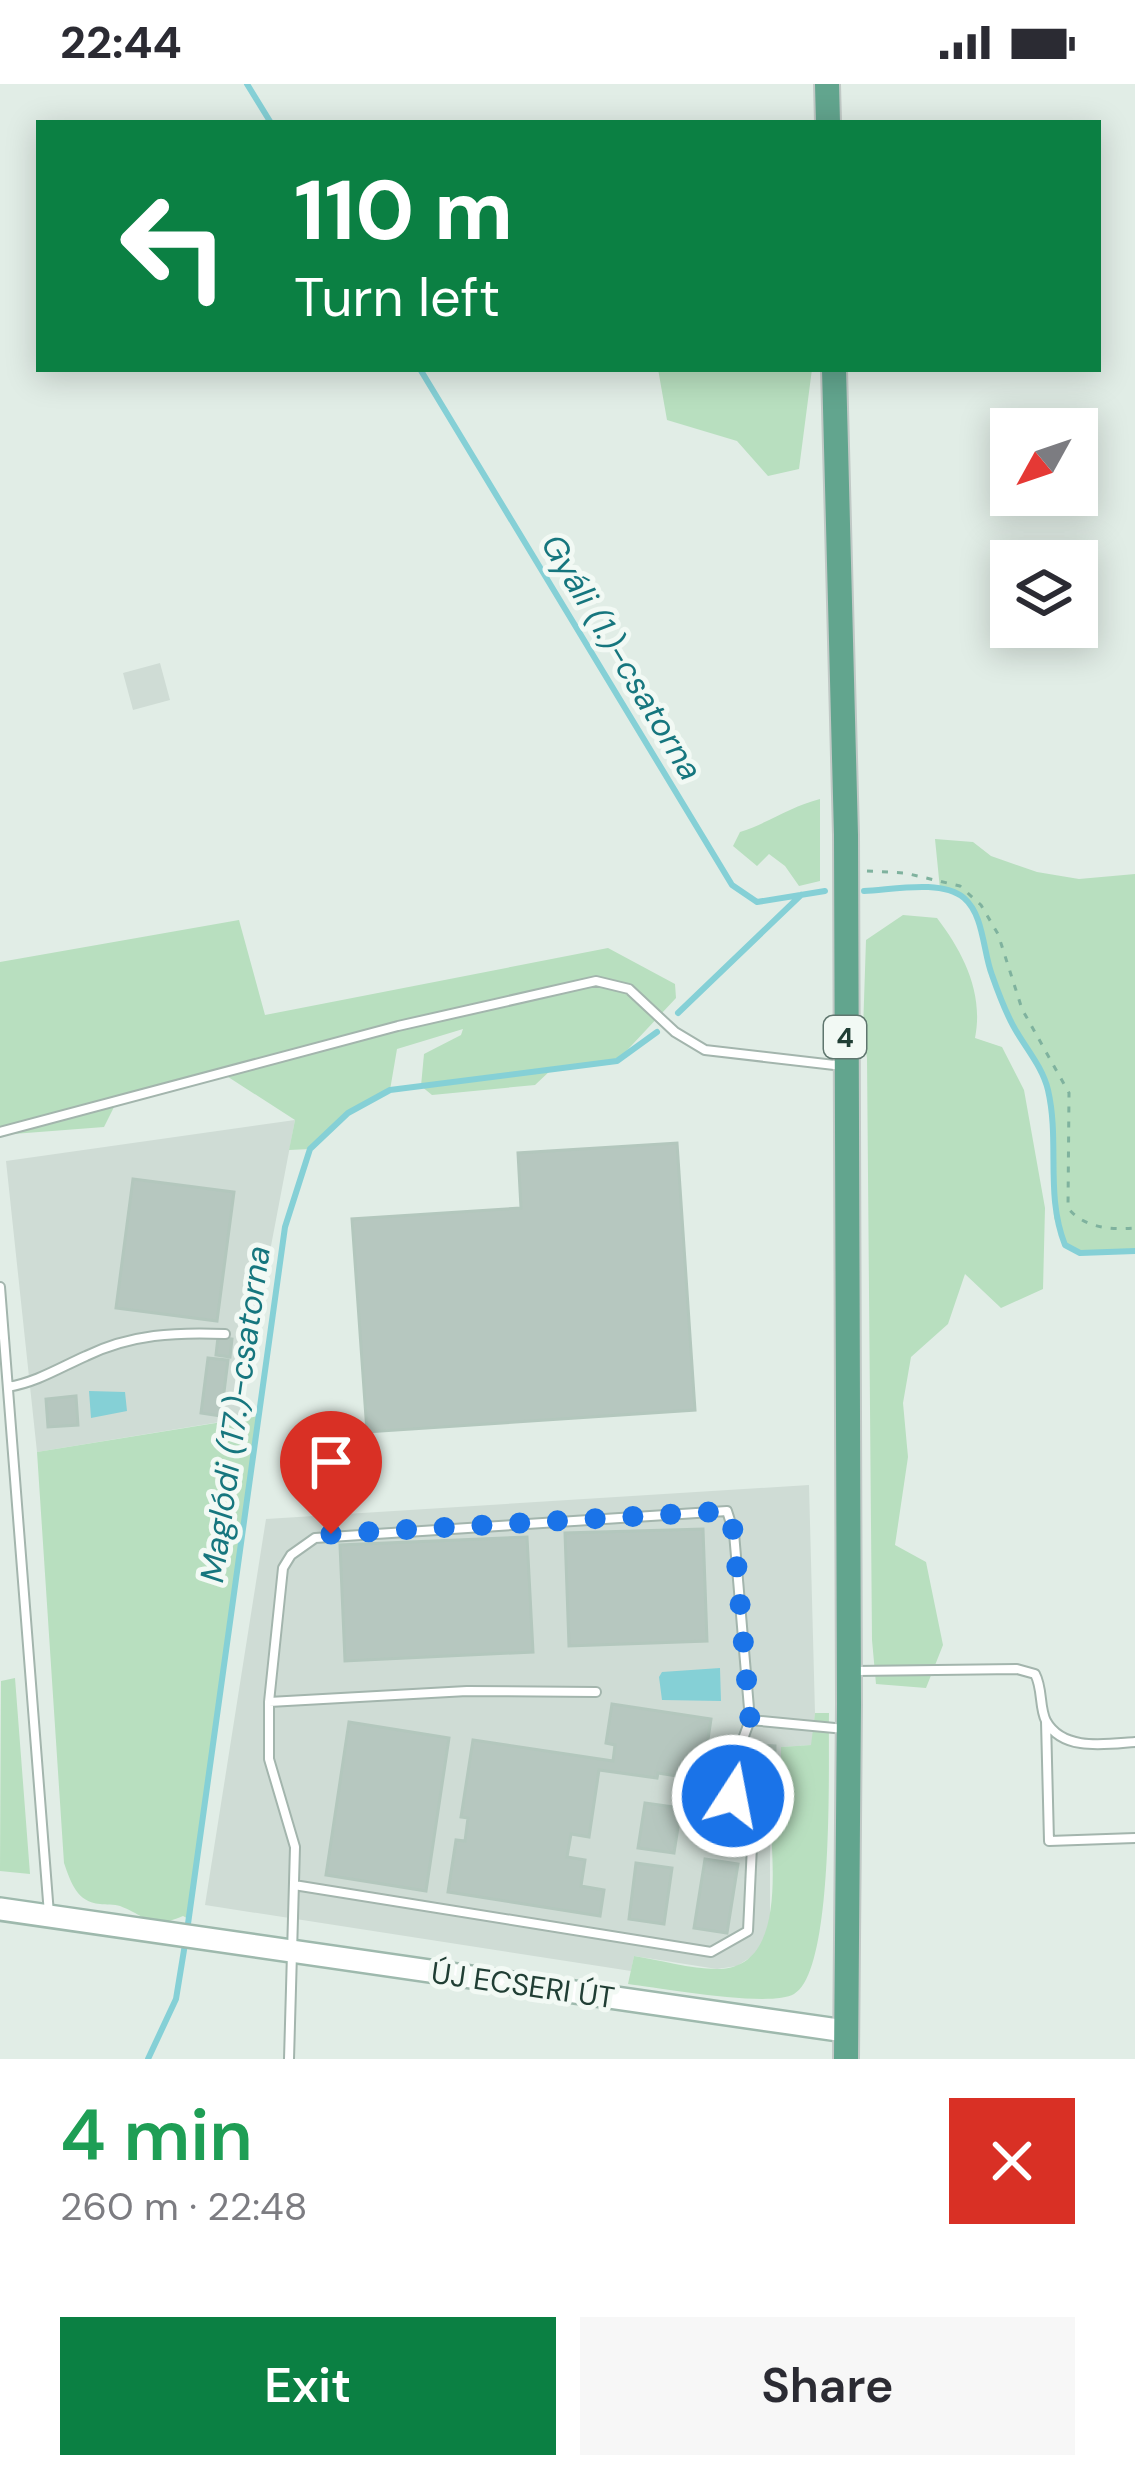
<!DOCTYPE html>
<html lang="en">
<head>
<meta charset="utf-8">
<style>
	body { margin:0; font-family:"DM Sans",sans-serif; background:#f7f7f7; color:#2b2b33; height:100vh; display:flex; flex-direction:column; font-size:45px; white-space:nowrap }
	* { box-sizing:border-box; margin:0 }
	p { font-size:39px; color:#7c7c81 }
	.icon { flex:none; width:66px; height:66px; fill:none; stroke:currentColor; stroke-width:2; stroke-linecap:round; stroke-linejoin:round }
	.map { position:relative; height:1975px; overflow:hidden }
	.panel { display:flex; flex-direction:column; background:#fff; flex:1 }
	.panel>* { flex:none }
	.hud { position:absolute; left:36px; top:36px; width:1065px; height:252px; border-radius:0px; box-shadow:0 6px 30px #0003; background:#0b8043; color:#fff; overflow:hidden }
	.needle { width:78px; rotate:230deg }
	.fabs { position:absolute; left:990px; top:324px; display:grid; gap:24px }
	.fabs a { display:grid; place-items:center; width:108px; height:108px; border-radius:0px; background:#fff; box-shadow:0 6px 30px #0003; font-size:60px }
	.pin { position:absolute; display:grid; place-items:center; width:102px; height:102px; color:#fff; margin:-123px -51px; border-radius:50% 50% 50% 0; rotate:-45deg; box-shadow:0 0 12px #0007 }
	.pin .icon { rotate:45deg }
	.me { position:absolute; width:132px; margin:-66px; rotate:11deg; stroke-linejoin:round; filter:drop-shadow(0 0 9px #0008) }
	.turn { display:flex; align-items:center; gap:42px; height:252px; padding:0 60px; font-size:54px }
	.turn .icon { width:156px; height:156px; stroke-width:2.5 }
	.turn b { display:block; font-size:84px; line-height:102px }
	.round { display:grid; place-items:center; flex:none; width:126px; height:126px; border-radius:0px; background:#f7f7f7 }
	.headline { display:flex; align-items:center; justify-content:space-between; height:204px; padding:0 60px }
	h1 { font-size:72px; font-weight:600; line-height:90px; color:#1e9e55 }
	.cta { display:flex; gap:24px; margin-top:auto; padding:24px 60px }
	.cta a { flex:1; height:138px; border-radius:0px; background:#0b8043; color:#fff; font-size:48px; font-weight:600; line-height:138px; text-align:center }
	.cta a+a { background:#f7f7f7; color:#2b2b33 }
	.status { display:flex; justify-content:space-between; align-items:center; height:84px; padding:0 60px; background:#fff; direction:ltr }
	.status svg { height:33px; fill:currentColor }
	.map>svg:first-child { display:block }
	.built { fill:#cfdcd5 }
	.green { fill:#b8dfbf }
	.water { fill:#85d0d6 }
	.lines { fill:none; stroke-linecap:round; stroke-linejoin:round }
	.stream { stroke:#85d0d6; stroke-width:6 }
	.building { fill:#b6c7bf; stroke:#b3c7bd; stroke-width:3 }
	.lane-casing { stroke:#a3b5ad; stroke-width:12 }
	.secondary-casing { stroke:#9eb9ad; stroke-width:26 }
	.primary-casing { stroke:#c1c9c6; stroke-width:28 }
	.path { stroke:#7fb29e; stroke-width:3; stroke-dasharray:6 9; stroke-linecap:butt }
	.lane { stroke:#fff; stroke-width:8 }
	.secondary { stroke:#fff; stroke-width:21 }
	.primary { stroke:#62a58e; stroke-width:24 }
	.route { stroke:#1a73e8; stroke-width:21; stroke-dasharray:0 37.8 }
	.labels { text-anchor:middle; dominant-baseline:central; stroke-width:10; stroke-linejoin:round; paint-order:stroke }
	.shield { fill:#f2f9f4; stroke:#5f766e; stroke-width:3 }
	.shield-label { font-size:27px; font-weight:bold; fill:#203e34 }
	.street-label { font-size:30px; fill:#203e34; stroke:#f2f9f4 }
	.water-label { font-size:33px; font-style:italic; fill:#16767e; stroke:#f2f9f4 }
</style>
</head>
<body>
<div class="status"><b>22:44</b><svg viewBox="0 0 49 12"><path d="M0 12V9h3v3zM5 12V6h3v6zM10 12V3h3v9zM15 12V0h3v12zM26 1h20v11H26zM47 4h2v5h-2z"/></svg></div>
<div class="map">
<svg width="1135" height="1975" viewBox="0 0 1135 1975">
	<rect width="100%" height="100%" fill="#e1ede6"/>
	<path class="built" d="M 160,579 L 170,616 L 133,626 L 123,589 Z
		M 295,1036 L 238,1335 L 37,1368 L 6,1077 Z
		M 809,1401 L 815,1629 L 812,1661 L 781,1663 L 781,1719 L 770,1720 L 770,1837 L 765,1857 L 754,1871 L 737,1882 L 717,1885 L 634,1872 L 631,1887 L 205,1821 L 266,1435 Z"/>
	<path class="green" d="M 658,285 L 812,285 L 799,385 L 768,392 L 737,357 L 667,336 Z
		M 820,715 L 820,797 L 799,802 L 785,782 L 769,770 L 757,782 L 733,762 L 740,748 C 768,739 792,722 820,715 Z
		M 935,755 L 973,758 L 991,772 L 1037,788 L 1079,795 L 1135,790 L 1135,1167 L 1080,1169 L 1065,1161 L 1054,1134 L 1054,1044 L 1048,1003 L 1037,979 L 1015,946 L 990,887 L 975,830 L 962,813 L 940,805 Z
		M 903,831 L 937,834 C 963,868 984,909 975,954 L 1002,963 L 1024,1006 L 1045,1124 L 1043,1205 L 1001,1224 L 965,1190 L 948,1240 L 911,1273 L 903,1319 L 908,1373 L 895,1461 L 926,1478 L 943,1561 L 926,1604 L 876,1600 L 872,1556 L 867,974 L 863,947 L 866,856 Z
		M 239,836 L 265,931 L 608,864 L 675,900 L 676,914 L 617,977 L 551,986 L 535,1001 L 432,1011 L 421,1002 L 424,970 L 461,951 L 463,945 L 397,965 L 390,1006 L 348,1029 L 310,1065 L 289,1066 L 295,1036 L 222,989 L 117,1017 L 104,1043 L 0,1051 L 0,878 Z
		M 259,1332 L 189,1835 L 183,1832 C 151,1846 148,1833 120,1822 C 115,1820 105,1821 100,1820 C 77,1818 71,1799 64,1779 L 37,1368 Z
		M 15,1594 L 30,1790 L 0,1787 L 1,1597 Z
		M 815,1629 L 829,1629 C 828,1679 835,1887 794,1910 C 771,1924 660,1904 628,1900 L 634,1872 C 660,1876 690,1885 717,1885 C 791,1885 770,1768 770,1719 L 781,1718 L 781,1663 L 811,1661 Z"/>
	<path class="water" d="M 89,1307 L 125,1308 L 127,1327 L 91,1334 Z
		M 720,1584 L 721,1617 L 662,1616 L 659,1593 L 662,1588 Z"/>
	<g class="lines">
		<path class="stream" d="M 247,0 L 271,39
			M 420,285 L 732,801 L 757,818 L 825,807
			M 864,807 C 892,806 941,795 964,814 C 984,831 983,868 992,891 C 999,911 1007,933 1018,950 C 1029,968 1043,985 1048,1006 C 1060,1058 1045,1111 1065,1161 L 1080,1169 L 1135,1167
			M 678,929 L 801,811
			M 187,1847 L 285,1143 L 310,1065 L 348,1029 L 390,1006 L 617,977 L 657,948
			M 148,1975 L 176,1915 L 185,1860"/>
	</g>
	<path class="building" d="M 677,1059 L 695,1326 L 367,1348 L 352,1135 L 521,1124 L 518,1069 Z
		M 133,1095 L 234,1108 L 217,1237 L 116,1224 Z
		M 218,1253 L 232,1255 L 230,1273 L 216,1271 Z
		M 208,1274 L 228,1276 L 221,1332 L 201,1329 Z
		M 76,1312 L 78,1341 L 48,1343 L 46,1315 Z
		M 703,1445 L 707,1557 L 569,1562 L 565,1449 Z
		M 527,1453 L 533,1568 L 345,1577 L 340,1461 Z
		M 612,1620 L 711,1635 L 702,1696 L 658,1689 L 657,1694 L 599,1686 L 589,1753 L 571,1750 L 567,1773 L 585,1776 L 581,1802 L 604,1806 L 600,1832 L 448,1808 L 456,1756 L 465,1757 L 468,1734 L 461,1733 L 473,1656 L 613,1677 L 615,1661 L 606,1659 Z
		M 349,1638 L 449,1654 L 426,1807 L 326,1791 Z
		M 757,1661 L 775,1662 L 775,1713 L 758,1713 Z
		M 645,1719 L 681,1724 L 674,1769 L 638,1764 Z
		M 705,1775 L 738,1780 L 727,1849 L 694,1844 Z
		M 636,1779 L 672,1784 L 664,1840 L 629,1835 Z"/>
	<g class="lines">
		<g class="lane-casing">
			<path id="lane" d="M 0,1048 L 398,942 L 596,897 L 629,905 L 675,948 L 705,966 L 843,982
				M 0,1203 L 49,1830
				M 8,1303 C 37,1298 59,1284 86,1272 C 131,1250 176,1248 225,1250
				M 856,1587 L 1017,1585 L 1035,1590 C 1043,1605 1039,1623 1046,1637 C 1063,1668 1107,1660 1135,1658
				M 269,1618 L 283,1484 L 291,1471 L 315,1454 L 727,1427 L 734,1449 L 750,1636 L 845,1645
				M 1046,1637 L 1049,1757 L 1135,1754
				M 294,1801 L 711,1868 L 748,1847 L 753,1740 L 734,1735 L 731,1687 L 750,1636
				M 289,1975 L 295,1763 L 269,1675 L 269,1618 L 467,1607 L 596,1608"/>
		</g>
		<g class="secondary-casing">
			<path id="secondary" d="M 0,1825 L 845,1947"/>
		</g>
		<g class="primary-casing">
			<path id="primary" d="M 827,0 L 828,39
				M 834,285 L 846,751 L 849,1620 L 846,1975"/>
		</g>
		<path class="path" d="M 867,787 L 905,789 L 960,802 L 981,821 L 998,850 L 1022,925 L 1069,1009 L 1068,1124 C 1084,1144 1111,1146 1135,1144"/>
		<use href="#lane" class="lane"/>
		<use href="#secondary" class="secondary"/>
		<use href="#primary" class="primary"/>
	</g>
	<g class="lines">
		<path class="route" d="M 331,1450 L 727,1427 L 734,1449 L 750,1636 L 731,1688 L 733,1712"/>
	</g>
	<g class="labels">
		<rect class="shield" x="824" y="932" width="42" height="42" rx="9"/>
		<g class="shield-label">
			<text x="845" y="953">4</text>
		</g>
		<g class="street-label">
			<text transform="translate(523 1901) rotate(8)">ÚJ ECSERI ÚT</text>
		</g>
		<g class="water-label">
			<text transform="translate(622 573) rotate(59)">Gyáli (1.)-csatorna</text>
			<text transform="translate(235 1330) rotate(-82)">Maglódi (17.)-csatorna</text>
		</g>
	</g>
</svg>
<div class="fabs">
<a><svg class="needle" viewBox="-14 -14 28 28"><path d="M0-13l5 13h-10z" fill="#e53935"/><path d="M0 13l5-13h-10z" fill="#7c7c81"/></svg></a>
<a><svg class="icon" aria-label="layers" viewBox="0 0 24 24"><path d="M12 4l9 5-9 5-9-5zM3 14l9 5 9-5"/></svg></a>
</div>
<div class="pin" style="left:331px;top:1450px;background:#d93025"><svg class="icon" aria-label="arrive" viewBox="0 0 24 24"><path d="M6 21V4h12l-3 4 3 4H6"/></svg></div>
<svg class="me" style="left:733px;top:1712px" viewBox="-20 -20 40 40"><circle r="17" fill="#1a73e8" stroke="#fff" stroke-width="3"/><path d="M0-11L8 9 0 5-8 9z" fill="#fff"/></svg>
<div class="hud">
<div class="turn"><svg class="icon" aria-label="left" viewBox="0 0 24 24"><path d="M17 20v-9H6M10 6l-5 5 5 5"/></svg><div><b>110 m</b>Turn left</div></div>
</div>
</div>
<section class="panel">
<div class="headline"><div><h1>4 min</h1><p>260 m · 22:48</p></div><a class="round" style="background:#d93025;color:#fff"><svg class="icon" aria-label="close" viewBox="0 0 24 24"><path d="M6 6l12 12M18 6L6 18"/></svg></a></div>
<div class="cta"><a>Exit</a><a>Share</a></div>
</section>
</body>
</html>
